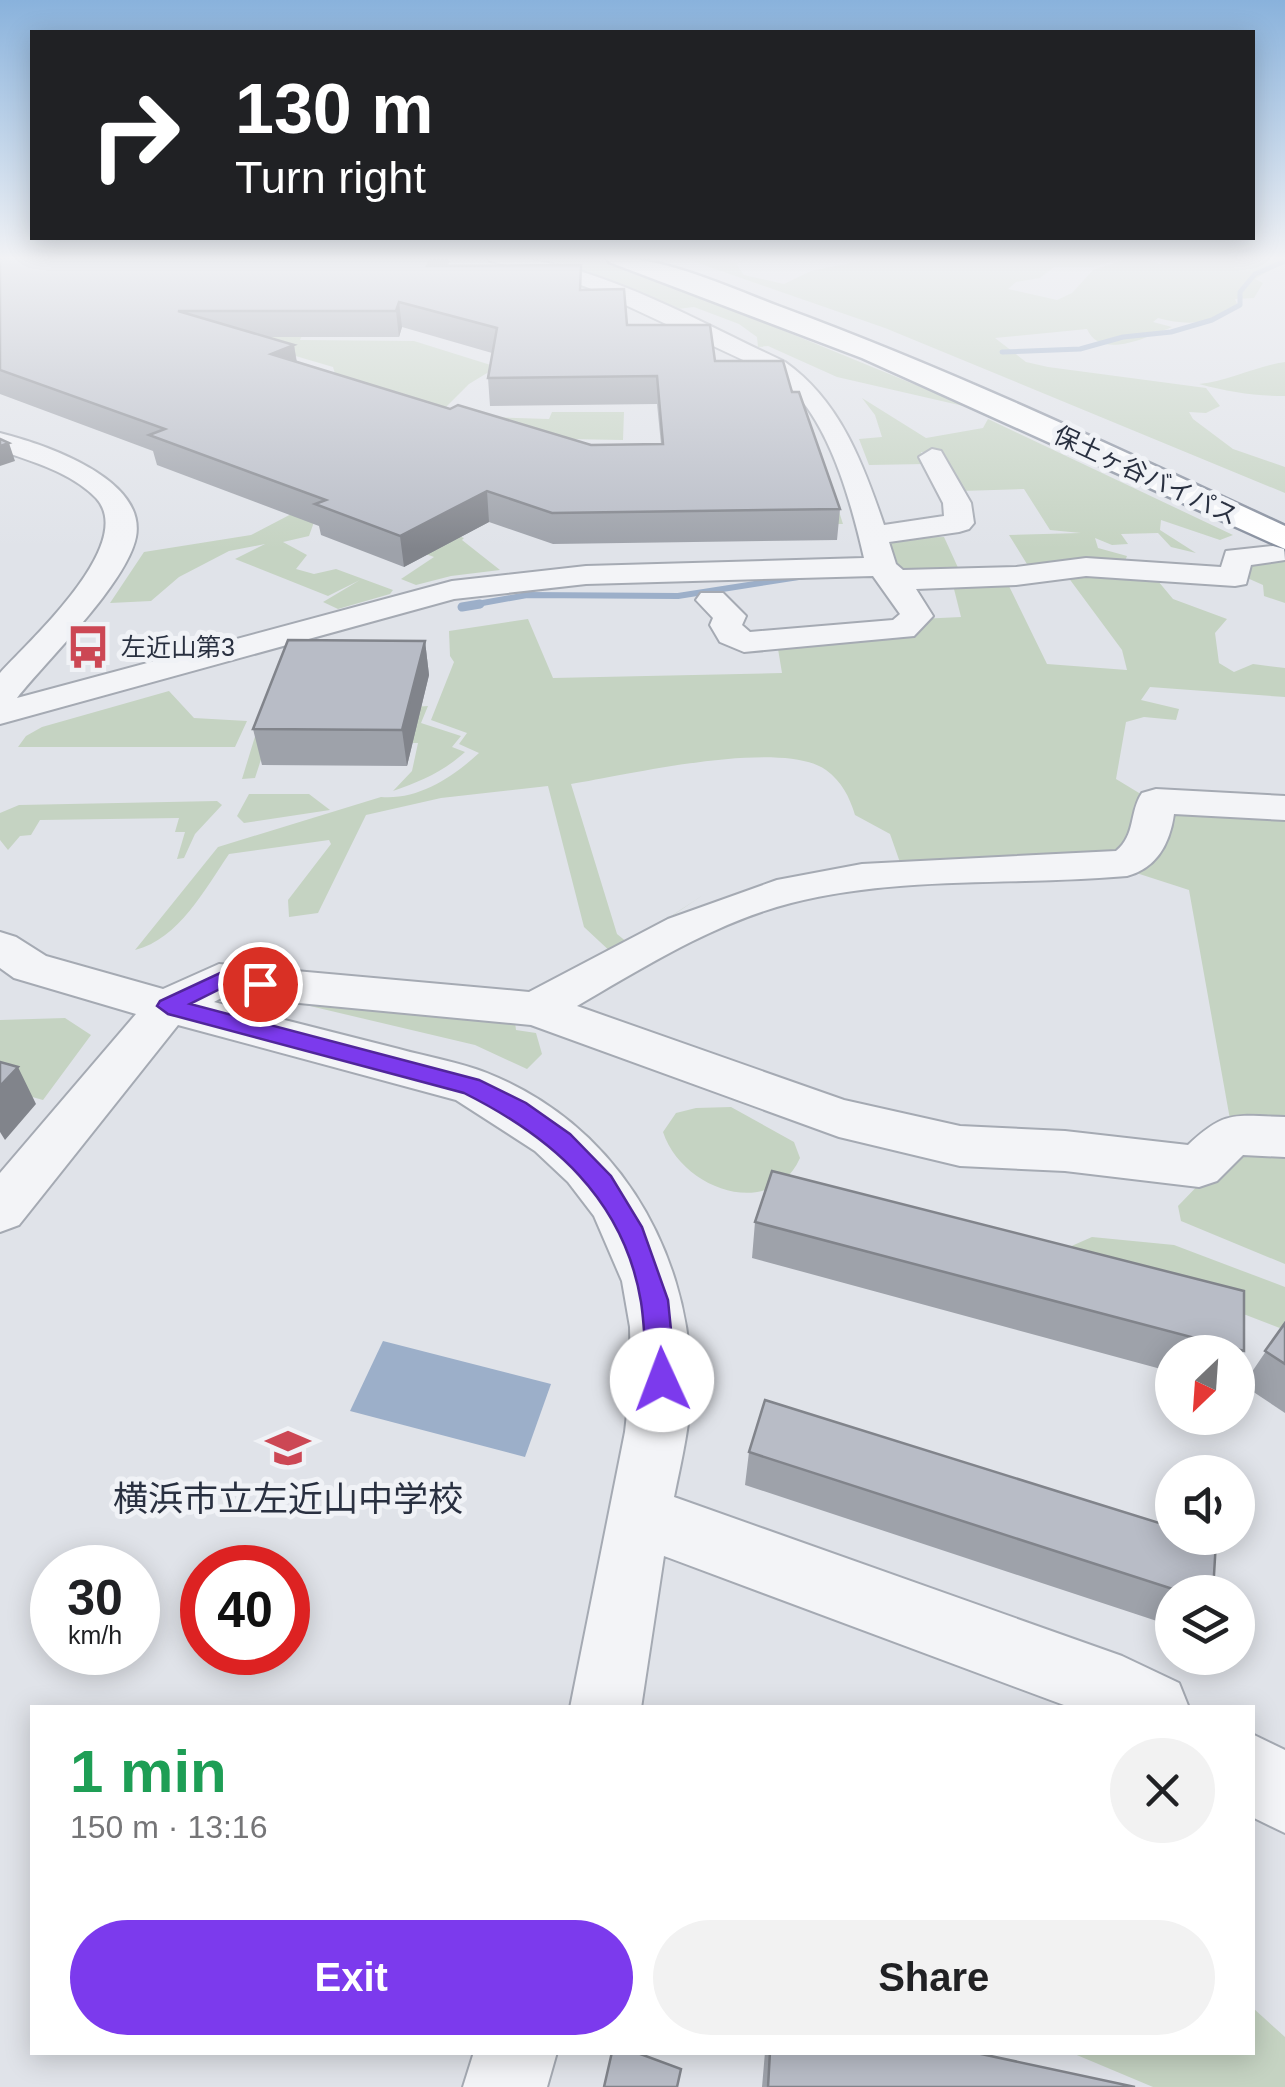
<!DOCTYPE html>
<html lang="en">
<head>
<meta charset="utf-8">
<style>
	body { margin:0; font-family:Arial,"Noto Sans JP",sans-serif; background:#f2f2f2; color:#202124; height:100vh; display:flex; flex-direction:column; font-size:38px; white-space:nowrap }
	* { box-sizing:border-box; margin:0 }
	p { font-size:32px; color:#757577 }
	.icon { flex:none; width:55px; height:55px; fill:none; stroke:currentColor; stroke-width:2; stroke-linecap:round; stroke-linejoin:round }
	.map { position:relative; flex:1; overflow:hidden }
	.side { position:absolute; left:30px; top:1705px; width:1225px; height:350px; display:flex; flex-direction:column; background:#fff; border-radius:0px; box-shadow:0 5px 25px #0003 }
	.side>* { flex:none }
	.hud { position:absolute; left:30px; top:30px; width:1225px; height:210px; border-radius:0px; box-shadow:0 5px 25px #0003; background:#202124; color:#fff; overflow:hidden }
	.needle { width:65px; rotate:205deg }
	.fabs { position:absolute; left:1155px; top:1335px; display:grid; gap:20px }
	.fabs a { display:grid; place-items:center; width:100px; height:100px; border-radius:50%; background:#fff; box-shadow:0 5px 25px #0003; font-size:50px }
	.speed { position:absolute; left:30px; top:1545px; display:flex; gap:20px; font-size:50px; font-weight:700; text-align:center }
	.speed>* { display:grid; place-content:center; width:130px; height:130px; border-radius:50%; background:#fff; box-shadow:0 5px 25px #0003; line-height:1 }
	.speed small { font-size:25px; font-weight:400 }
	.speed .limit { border:15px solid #d22; background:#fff; color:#111 }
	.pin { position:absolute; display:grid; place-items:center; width:85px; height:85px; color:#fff; margin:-42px; border:5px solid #fff; border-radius:50%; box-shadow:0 2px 10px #0007 }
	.me { position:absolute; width:110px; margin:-55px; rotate:358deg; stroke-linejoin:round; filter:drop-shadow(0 0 8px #0008) }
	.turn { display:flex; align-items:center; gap:35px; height:210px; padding:0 40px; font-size:45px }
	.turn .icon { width:130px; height:130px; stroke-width:2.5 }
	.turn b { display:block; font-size:70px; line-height:85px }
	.round { display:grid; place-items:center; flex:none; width:105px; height:105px; border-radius:52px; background:#f2f2f2 }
	.headline { display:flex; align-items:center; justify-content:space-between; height:170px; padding:0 40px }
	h1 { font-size:60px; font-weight:800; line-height:75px; color:#1e9e55 }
	.cta { display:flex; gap:20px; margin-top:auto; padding:20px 40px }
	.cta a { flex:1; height:115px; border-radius:60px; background:#7c3aed; color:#fff; font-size:40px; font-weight:800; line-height:115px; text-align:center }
	.cta a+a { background:#f2f2f2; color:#202124 }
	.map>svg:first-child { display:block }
	.green { fill:#c5d3c2 }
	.water { fill:#9cafc9 }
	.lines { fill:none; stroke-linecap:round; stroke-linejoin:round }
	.stream-far2 { stroke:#9cafc9; stroke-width:5 }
	.stream-far1 { stroke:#9cafc9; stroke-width:6 }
	.stream { stroke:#9cafc9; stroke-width:9 }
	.minor-casing { stroke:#a5aab3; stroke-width:4 }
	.highway-casing { stroke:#88909f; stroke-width:5 }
	.minor { fill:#f3f4f7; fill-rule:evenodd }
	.highway { fill:#fff; fill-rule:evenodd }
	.wall { fill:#9ea2aa; fill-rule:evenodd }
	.shaded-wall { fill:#81848b }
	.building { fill:#b8bcc6; stroke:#81848b; stroke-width:2.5; fill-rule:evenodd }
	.route { fill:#7c3aed; stroke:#51269a; stroke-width:2.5 }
	.labels { text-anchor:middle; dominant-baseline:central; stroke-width:10; stroke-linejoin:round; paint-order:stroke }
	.far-street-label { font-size:25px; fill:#293040; stroke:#f0f2f6 }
	.far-poi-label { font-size:25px; fill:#293040; stroke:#f0f2f6; text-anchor:start }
	.near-poi-label { font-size:35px; fill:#293040; stroke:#f0f2f6 }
</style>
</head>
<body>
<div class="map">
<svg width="1285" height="2087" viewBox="0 0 1285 2087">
	<rect width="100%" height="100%" fill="#e0e3e9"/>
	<path class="green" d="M 531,257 L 588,257 L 685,290 L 972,408 L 837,377 L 768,346 L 758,347 L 757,337 L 739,324 L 694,307 L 669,310 L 570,268 L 573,265 Z
		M 681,257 L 724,257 L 731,263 L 747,260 L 736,264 L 744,275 L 784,284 L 811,271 L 879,257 L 1125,257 L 1093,267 L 1054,267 L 1040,278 L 1016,282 L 1008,289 L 1057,300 L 1072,293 L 1093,270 L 1133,257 L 1160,264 L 1183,257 L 1272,257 L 1285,261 L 1255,279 L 1263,283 L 1254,298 L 1235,299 L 1237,304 C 1216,325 1187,326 1158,318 L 1153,322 L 1172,327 C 1149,336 1101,361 1087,329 L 995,338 L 1026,362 L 1048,367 L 1206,388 L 1220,406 L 1206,413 L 1189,412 L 1193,419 L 1233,449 L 1285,467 L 1285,493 L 885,328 Z
		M 238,331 L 304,331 L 300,340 L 414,341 L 497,367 L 469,384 L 438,415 L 336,377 L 333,367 L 265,347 Z
		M 1285,362 L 1285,396 C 1255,396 1229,392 1199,384 C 1229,381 1255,366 1285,362 Z
		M 862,398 L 926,438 L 983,428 L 988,419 L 1233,535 L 1220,540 L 1161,520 L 1160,530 L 1196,553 L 1171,547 L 1158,533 L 1121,534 L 1128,544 L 1112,545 L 1095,538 L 1098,548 L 1127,556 L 1125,561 L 1220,567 L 1216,570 L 1030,569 L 1009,535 L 1081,533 L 1050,530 L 1024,489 L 961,491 L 937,453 L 921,452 L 925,464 L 869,465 L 859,439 L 882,437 L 875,415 Z
		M 552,412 L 624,412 L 623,440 L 568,439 L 481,417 L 549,419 Z
		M 416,422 L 835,499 L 843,524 L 562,525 L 427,482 L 314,522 L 309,536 L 283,542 L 307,555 L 296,569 L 314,574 L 336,569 L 393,590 L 390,594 L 338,609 L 323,602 L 360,580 L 328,596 L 235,559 L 265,544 L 229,551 L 179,577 L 151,601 L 110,603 L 144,552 L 251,535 L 322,498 Z
		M 370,505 L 464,538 L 462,540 L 500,570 L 451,576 L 416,585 L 401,579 L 434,557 L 335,521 Z
		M 944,537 L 960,572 L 901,573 L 887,538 Z
		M 1276,560 L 1285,562 L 1285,603 L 1264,596 L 1263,585 L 1245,577 L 1242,565 Z
		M 1065,573 L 1153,575 L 1173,599 L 1227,619 L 1215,633 L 1219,663 L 1234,672 L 1253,664 L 1285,668 L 1285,697 L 1150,687 L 1141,700 L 1179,709 L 1176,720 L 1144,717 L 1126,722 L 1116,779 L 1149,799 L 1130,853 L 903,871 L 890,834 L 855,815 C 849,796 842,782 826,770 C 781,738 627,775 571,784 L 617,934 L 628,943 L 635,940 L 703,895 L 614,955 L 584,927 L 548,786 L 441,798 L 366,815 L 318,913 L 289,917 L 288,900 L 331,844 L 329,840 L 229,854 C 205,889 179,939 135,950 L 218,847 L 381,797 C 419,800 453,777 479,753 L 459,744 L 467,733 L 431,720 L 454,662 L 450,656 L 449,631 L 528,619 L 553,678 L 782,673 L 776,637 L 856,622 L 961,617 L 953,585 L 1007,582 L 1047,664 L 1127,670 L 1122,650 Z
		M 169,691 L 194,718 L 247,721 L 235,747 L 18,747 L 26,736 L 42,727 Z
		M 428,706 L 421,723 L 461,736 L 452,747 L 465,752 C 443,772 421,781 393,791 L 412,771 L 418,743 L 267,741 L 255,778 L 242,779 L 261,717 Z
		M 249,794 L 309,794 L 330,810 L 244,823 L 237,816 Z
		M 217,801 L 222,805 L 195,834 L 184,858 L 177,859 L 185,832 L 175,832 L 179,818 L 40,820 L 31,835 L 20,836 L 8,850 L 0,840 L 0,813 L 19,805 Z
		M 1163,803 L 1285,812 L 1285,1131 L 1231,1125 L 1189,890 L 1124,869 Z
		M 293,1002 L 515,1022 L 516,1030 L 536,1033 L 542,1054 L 527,1069 L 475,1045 Z
		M 65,1018 L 91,1035 L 43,1100 L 0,1088 L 0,1020 Z
		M 731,1107 L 794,1142 L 800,1158 C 772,1221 682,1190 663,1132 L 676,1113 L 696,1108 Z
		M 1237,1145 L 1285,1146 L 1285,1264 L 1181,1221 L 1178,1206 Z
		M 1092,1237 L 1174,1245 L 1285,1287 L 1285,1330 L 1246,1315 L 1087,1280 L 1067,1248 Z
		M 1253,2008 L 1285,2037 L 1285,2087 L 1153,2087 L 1072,2053 L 1252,2052 Z"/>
	<path class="water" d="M 383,1341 L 551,1384 L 525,1457 L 350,1411 Z"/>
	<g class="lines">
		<path class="stream-far2" d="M 1002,352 L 1080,349 L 1123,337 L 1171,332 L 1212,320 L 1240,305 L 1240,292 L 1255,274 L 1285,261"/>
		<path class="stream-far1" d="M 466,606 L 527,595 L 678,596 L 805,576"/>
		<path class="stream" d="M 462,607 L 480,604"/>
		<g class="minor-casing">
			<path id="minor" d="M 487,257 C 583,253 698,322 785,362 C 840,401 863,463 884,525 L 944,516 L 943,503 L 919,457 L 932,449 L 941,451 L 971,503 L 974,523 L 969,529 L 959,532 L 889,542 L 896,564 L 903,570 L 1016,567 L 1086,558 L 1221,567 L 1226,551 L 1273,546 L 1284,549 L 1285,560 L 1251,565 L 1246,584 L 1235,586 L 1086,576 L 1016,585 L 916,589 L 933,616 L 914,636 L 744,652 L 720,642 L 710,625 L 713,618 L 696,600 L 701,593 L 723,593 L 746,616 L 742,625 L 750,632 L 893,620 L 900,614 L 873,576 L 586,584 L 454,599 L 0,724 L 0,673 C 30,640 138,543 96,498 C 71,472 32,462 0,450 L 0,433 C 43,444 147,478 136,537 C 127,583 47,660 17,698 L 452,581 L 586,566 L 864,558 C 852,506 834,439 799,397 C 791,387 779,380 769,372 L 589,288 L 559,277 L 490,261 Z
				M 1156,789 L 1285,796 L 1285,820 L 1174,814 C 1170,843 1157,868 1127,876 C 1016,886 900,875 791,903 C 714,923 644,967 577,1006 L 844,1100 L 960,1126 L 1065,1131 L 1188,1145 C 1226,1109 1235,1116 1285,1117 L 1285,1157 L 1243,1155 L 1217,1181 L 1199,1187 L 1065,1171 L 960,1166 L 839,1137 L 531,1025 L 225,996 L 214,1002 C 276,1018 337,1033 399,1049 C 428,1057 459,1062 487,1073 C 613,1123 687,1244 691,1377 C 692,1417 682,1458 674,1497 L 1122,1656 L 1179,1683 L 1189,1708 L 1072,1708 L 664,1556 L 641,1708 L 570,1708 L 625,1432 L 631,1378 L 630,1327 L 622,1281 L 594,1216 L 568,1182 L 535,1151 L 456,1100 L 178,1025 L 19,1225 L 0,1232 L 0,1173 L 136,1014 L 14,978 L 0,968 L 0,932 L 16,937 L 46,956 L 163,989 L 219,964 L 529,992 L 668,919 L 777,880 L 862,864 L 1116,851 C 1136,835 1129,812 1142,793 Z
				M 1252,1734 L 1285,1750 L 1285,1833 L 1252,1817 Z
				M 474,2052 L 557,2052 L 547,2087 L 463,2087 Z"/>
		</g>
		<g class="highway-casing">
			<path id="highway" d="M 606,257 C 666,257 725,286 781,307 C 952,370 1119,449 1285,526 L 1285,549 L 862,358 L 609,262 Z"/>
		</g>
		<use href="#minor" class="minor"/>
		<use href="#highway" class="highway"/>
	</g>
	<path class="wall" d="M 0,257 L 450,261 L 446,266 L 581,290 L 627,325 L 792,392 L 840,509 L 837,540 L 553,544 L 489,522 L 404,567 L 321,535 L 319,526 L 157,465 L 153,451 L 0,394 ZM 402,327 L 492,353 L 488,378 L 490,406 L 657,404 L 661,444 L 591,445 L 450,409 L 297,362 L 294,345 L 266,337 L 399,337 Z
		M 425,641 L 429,675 L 407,766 L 262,765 L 253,729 Z
		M 755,1222 L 1244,1351 L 1238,1360 L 1238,1352 L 1172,1352 L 1172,1372 L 752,1258 Z
		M 1285,1323 L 1285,1413 L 1243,1385 Z
		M 749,1452 L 1213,1592 L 1172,1592 L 1172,1626 L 745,1485 Z
		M 765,2052 L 972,2052 L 1135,2087 L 762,2087 Z"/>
	<path class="shaded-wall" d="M 433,257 L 449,257 L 450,261 L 430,290 L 427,266 Z
		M 399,302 L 402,327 L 399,337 L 396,311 Z
		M 294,345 L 298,372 L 271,354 Z
		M 9,443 L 15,461 L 0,466 L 0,446 Z
		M 487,491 L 489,522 L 404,567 L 400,536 Z
		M 425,641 L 429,675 L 407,766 L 402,730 Z
		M 18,1067 L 36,1104 L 5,1140 L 0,1132 L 0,1086 Z"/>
	<path class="building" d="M 0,257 L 433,257 L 427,266 L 581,265 L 580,290 L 624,289 L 627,325 L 710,325 L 715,361 L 783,361 L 792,392 L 799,392 L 840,509 L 552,513 L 487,491 L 400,536 L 315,504 L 326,500 L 149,435 L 165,429 L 0,370 ZM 399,302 L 497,328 L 488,378 L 657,376 L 663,444 L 591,445 L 458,405 L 450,409 L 271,354 L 294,345 L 178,311 L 396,311 Z
		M 0,439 L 9,443 L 0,446 Z
		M 288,640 L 425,641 L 402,730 L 253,729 Z
		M 0,1062 L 18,1067 L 0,1086 Z
		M 772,1171 L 1244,1291 L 1244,1351 L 755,1222 Z
		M 1285,1323 L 1285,1364 L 1265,1351 Z
		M 765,1400 L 1172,1527 L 1172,1538 L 1206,1538 L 1216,1541 L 1213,1592 L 1182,1592 L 749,1452 Z
		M 612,2052 L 635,2052 L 681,2069 L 677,2087 L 604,2087 Z
		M 770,2052 L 972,2052 L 1135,2087 L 768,2087 Z"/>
	<linearGradient id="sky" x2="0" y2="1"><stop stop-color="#89b2dc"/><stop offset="0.47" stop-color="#f1f2f5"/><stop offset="1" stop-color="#f1f2f5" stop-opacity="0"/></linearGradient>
	<rect width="1285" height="549" fill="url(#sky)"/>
	<path class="route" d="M 220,973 L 260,976 L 271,984 L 260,991 L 222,988 L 190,1004 L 479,1080 L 526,1103 L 570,1134 L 611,1176 L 642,1227 L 668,1300 L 676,1380 L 672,1389 L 662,1392 L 651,1389 L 647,1380 C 645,1354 645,1328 641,1302 C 624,1199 552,1137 464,1093 L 168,1014 L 157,1006 L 160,1001 Z"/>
	<defs>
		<g id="bus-bare" transform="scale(3.45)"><path d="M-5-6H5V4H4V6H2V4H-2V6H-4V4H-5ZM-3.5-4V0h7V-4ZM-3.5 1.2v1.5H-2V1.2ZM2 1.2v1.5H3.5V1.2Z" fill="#cc4754" stroke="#f0f2f6" stroke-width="2.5" paint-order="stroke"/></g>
		<g id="school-bare" transform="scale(3.45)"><path d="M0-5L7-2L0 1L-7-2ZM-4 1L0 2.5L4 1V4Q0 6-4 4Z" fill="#cc4754" stroke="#f0f2f6" stroke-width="2.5" paint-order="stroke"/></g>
	</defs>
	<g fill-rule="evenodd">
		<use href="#bus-bare" x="88" y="647"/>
		<use href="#school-bare" x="288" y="1448"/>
	</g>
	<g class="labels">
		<g class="far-street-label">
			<text transform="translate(1146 475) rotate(25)">保土ヶ谷バイパス</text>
		</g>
		<g class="far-poi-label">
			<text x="121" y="647">左近山第3</text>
		</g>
		<g class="near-poi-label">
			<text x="288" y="1498">横浜市立左近山中学校</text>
		</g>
	</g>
</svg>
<div class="fabs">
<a><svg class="needle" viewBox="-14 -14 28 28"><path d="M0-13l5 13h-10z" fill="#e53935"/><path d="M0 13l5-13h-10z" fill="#757577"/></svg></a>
<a><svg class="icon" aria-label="sound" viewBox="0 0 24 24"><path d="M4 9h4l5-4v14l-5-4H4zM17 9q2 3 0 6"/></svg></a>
<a><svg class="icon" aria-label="layers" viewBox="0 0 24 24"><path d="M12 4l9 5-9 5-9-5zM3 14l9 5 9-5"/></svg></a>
</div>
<div class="speed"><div>30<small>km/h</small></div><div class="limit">40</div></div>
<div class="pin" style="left:260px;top:984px;background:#d93025"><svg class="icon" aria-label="arrive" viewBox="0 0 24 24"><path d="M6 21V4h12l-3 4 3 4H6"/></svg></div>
<svg class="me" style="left:662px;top:1380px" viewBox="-20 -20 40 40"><circle r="19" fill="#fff"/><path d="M0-13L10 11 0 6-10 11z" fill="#7c3aed"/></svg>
<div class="hud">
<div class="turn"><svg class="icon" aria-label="right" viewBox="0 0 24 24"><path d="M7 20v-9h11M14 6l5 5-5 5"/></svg><div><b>130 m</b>Turn right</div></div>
</div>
<section class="side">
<div class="headline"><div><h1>1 min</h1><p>150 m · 13:16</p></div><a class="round"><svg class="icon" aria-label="close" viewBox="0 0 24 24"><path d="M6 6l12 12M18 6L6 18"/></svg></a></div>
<div class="cta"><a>Exit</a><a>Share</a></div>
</section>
</div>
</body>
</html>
